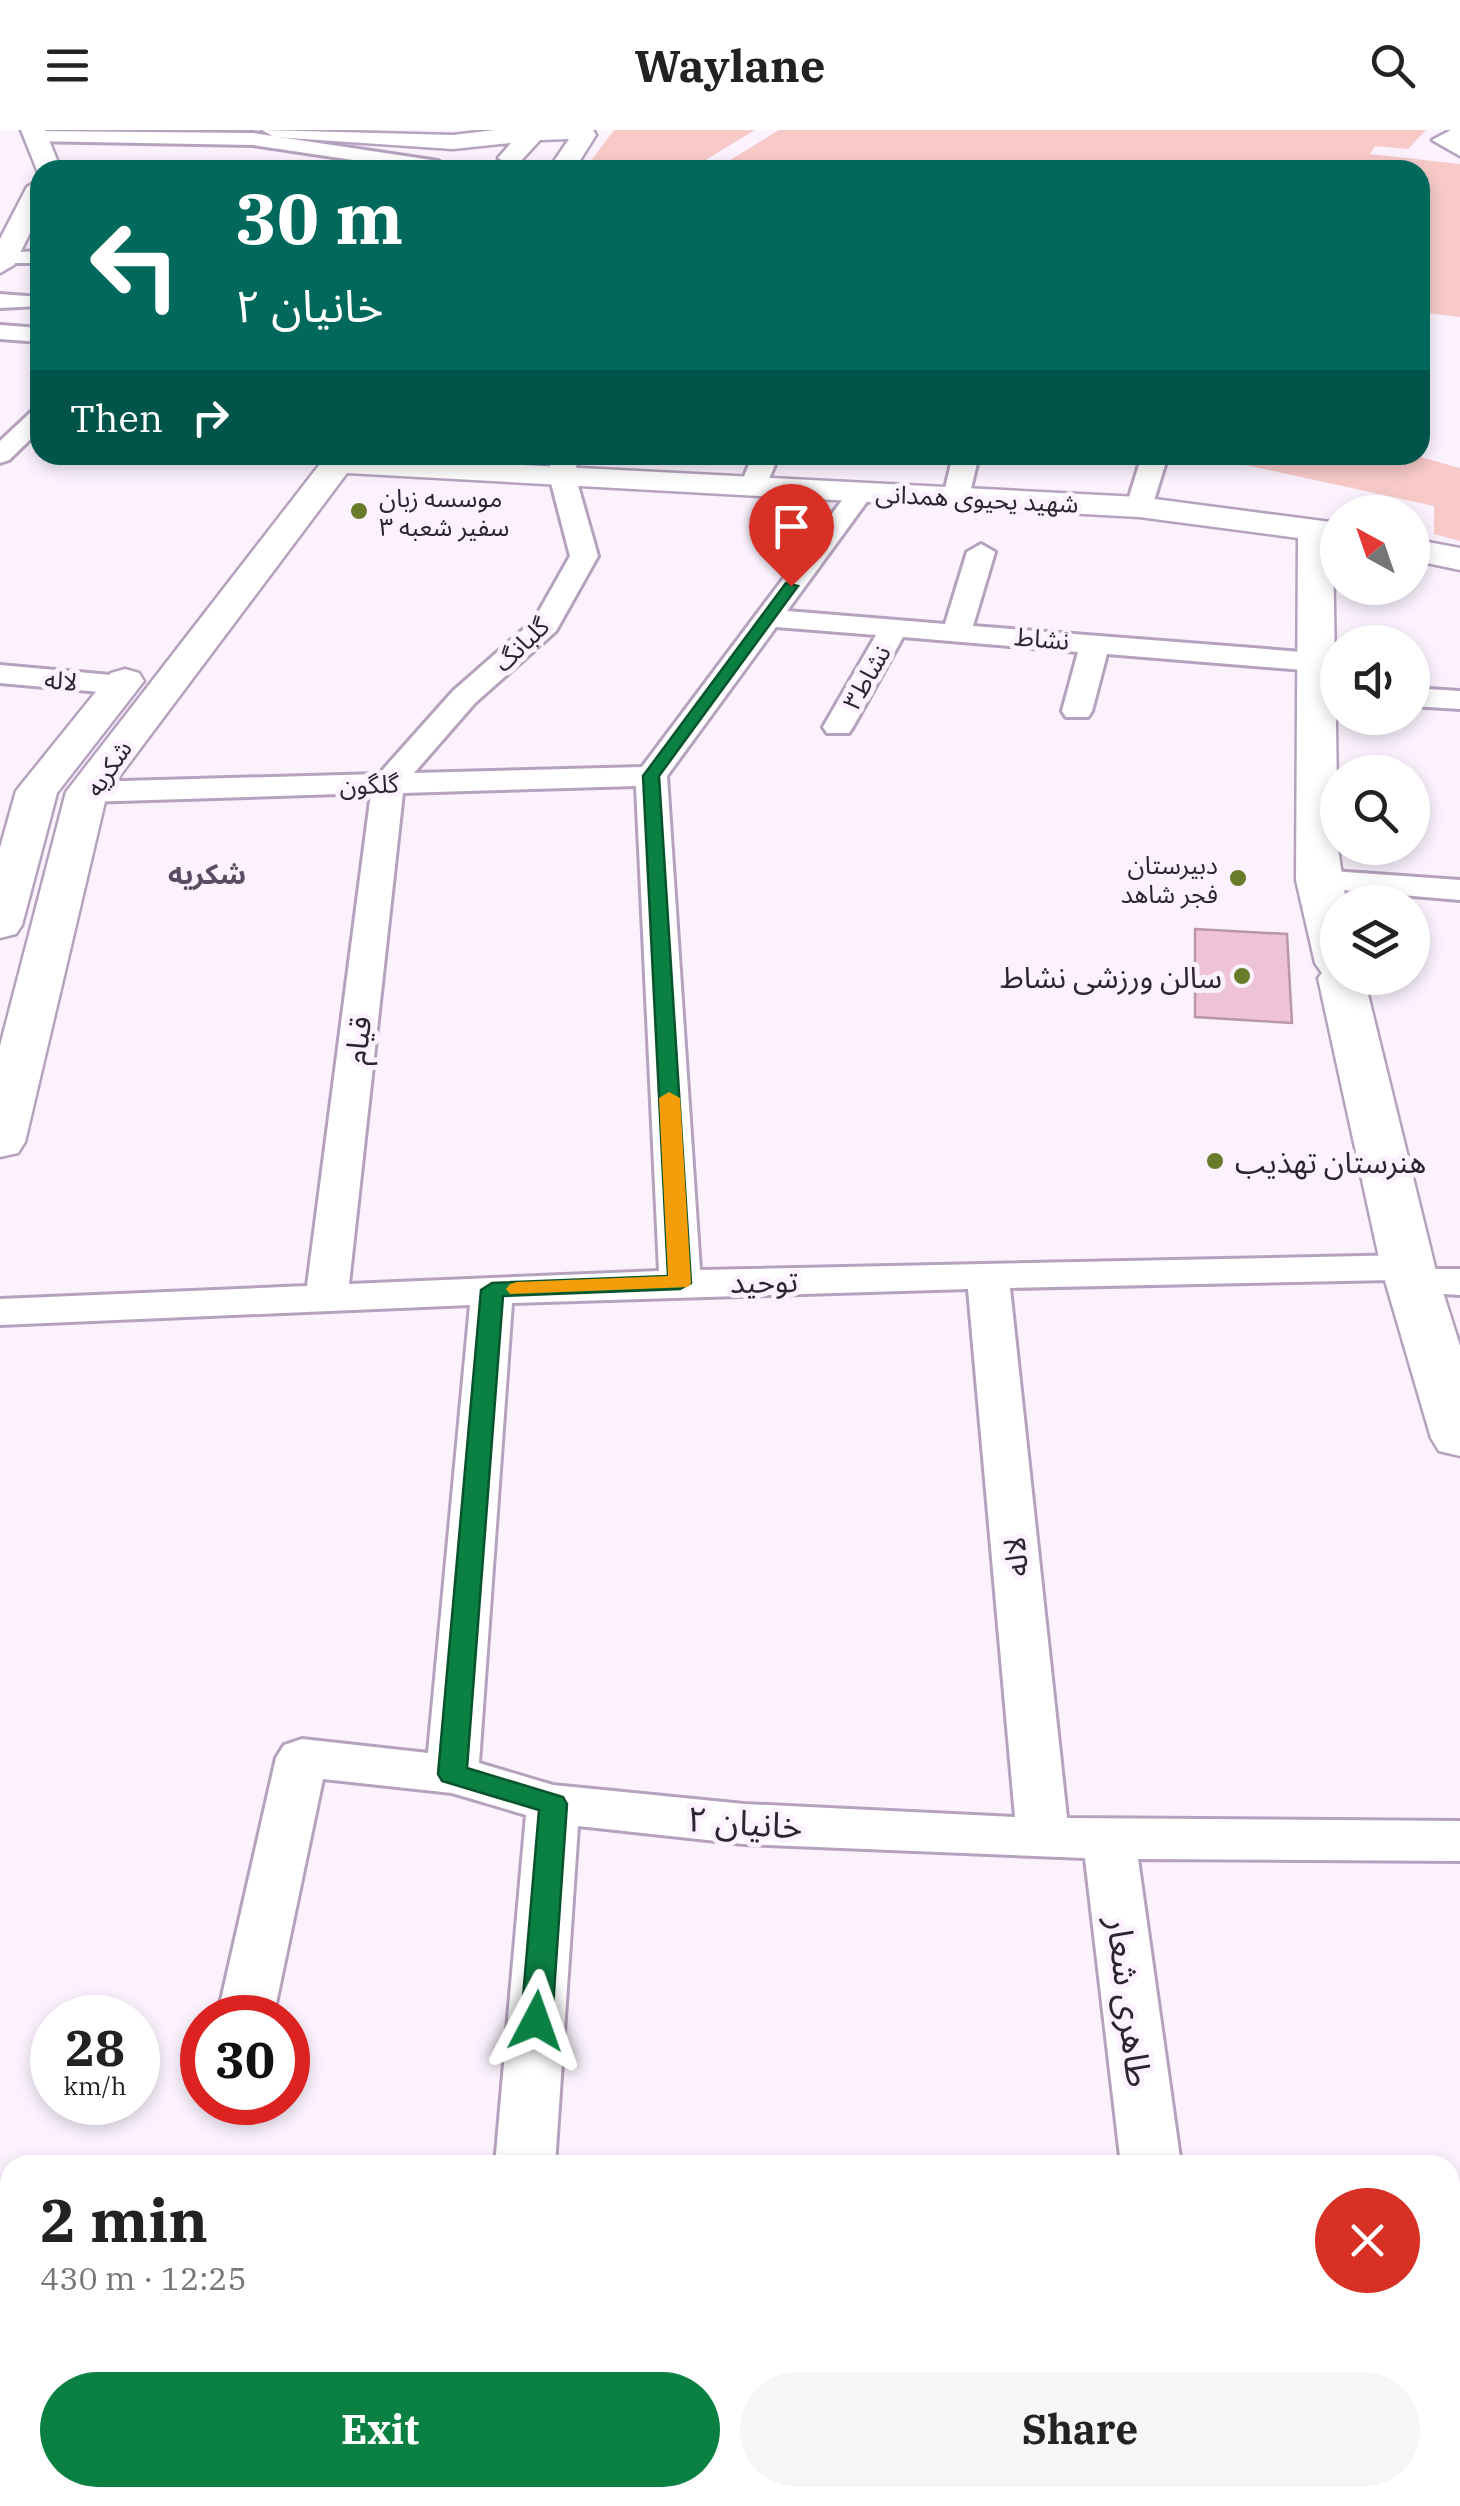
<!DOCTYPE html>
<html lang="en">
<head>
<meta charset="utf-8">
<style>
	body { margin:0; font-family:"IBM Plex Serif","Noto Sans Arabic",serif; background:#f6f6f6; color:#222; height:100vh; display:flex; flex-direction:column; font-size:38px; white-space:nowrap }
	* { box-sizing:border-box; margin:0 }
	p { font-size:32px; color:#767676 }
	.icon { flex:none; width:55px; height:55px; fill:none; stroke:currentColor; stroke-width:2; stroke-linecap:round; stroke-linejoin:round }
	.map { position:relative; flex:1; overflow:hidden }
	.side { position:absolute; left:0px; top:2025px; width:1460px; height:352px; display:flex; flex-direction:column; background:#fff; border-radius:30px 30px 0 0; box-shadow:0 5px 15px #0003 }
	.side>* { flex:none }
	.top-card { position:absolute; left:30px; top:30px; width:1400px; height:305px; border-radius:30px; box-shadow:0 5px 15px #0003; background:#00695c; color:#fff; overflow:hidden }
	.needle { width:65px; rotate:320deg }
	.controls { position:absolute; left:1320px; top:365px; display:grid; gap:20px }
	.controls a { display:grid; place-items:center; width:110px; height:110px; border-radius:50%; background:#fff; box-shadow:0 5px 15px #0003; font-size:50px }
	.speed { position:absolute; left:30px; top:1865px; display:flex; gap:20px; font-size:50px; font-weight:700; text-align:center }
	.speed>* { display:grid; place-content:center; width:130px; height:130px; border-radius:50%; background:#fff; box-shadow:0 5px 15px #0003; line-height:1 }
	.speed small { font-size:25px; font-weight:400 }
	.speed .limit { border:15px solid #d22; background:#fff; color:#111 }
	.pin { position:absolute; display:grid; place-items:center; width:85px; height:85px; color:#fff; margin:-102px -42px; border-radius:50% 50% 50% 0; rotate:-45deg; box-shadow:0 0 10px #0007 }
	.pin .icon { rotate:45deg }
	.me { position:absolute; width:110px; margin:-55px; rotate:4deg; stroke-linejoin:round; filter:drop-shadow(0 0 8px #0008) }
	.turn { display:flex; align-items:center; gap:35px; height:210px; padding:0 40px; font-size:45px }
	.turn .icon { width:130px; height:130px; stroke-width:2.5 }
	.turn b { display:block; font-size:70px; line-height:85px }
	.then { display:flex; align-items:center; height:95px; padding:0 40px; background:#0003; gap:20px; font-size:38px }
	.round { display:grid; place-items:center; flex:none; width:105px; height:105px; border-radius:52px; background:#f6f6f6 }
	.headline { display:flex; align-items:center; justify-content:space-between; height:170px; padding:0 40px }
	h1 { font-size:60px; font-weight:800; line-height:75px }
	.cta { display:flex; gap:20px; margin-top:auto; padding:20px 40px }
	.cta a { flex:1; height:115px; border-radius:60px; background:#0b8043; color:#fff; font-size:40px; font-weight:800; line-height:115px; text-align:center }
	.cta a+a { background:#f6f6f6; color:#222 }
	header { display:flex; justify-content:space-between; align-items:center; height:130px; padding:0 40px; background:#fff; font-size:45px; font-weight:800 }
	.map>svg:first-child { display:block }
	.green { fill:#f7cac8 }
	.building { fill:#eec3d6; stroke:#b997a7; stroke-width:2.5 }
	.lines { fill:none; stroke-linecap:round; stroke-linejoin:round }
	.street-casing { stroke:#b6a2be; stroke-width:6 }
	.secondary-casing { stroke:#b6a2be; stroke-width:5 }
	.street { fill:#fff; fill-rule:evenodd }
	.secondary { fill:#fff; fill-rule:evenodd }
	.route { fill:#0b8043; stroke:#07532c; stroke-width:2.5 }
	.slow { fill:#f59e0b }
	.poi-dot { fill:#697a29; stroke:#fbf2fe; stroke-width:4 }
	.labels { text-anchor:middle; dominant-baseline:central; stroke-width:10; stroke-linejoin:round; paint-order:stroke }
	.far-poi-label { font-size:25px; fill:#2c242f; stroke:#fbf2fe; text-anchor:start }
	.far-street-label { font-size:25px; fill:#2c242f; stroke:#fbf2fe }
	.far-neighbourhood-label { font-size:28px; font-weight:bold; fill:#5c4b63; stroke:#fbf2fe }
	.poi-label { font-size:30px; fill:#2c242f; stroke:#fbf2fe; text-anchor:end }
	.street-label { font-size:30px; fill:#2c242f; stroke:#fbf2fe }
	.near-street-label { font-size:35px; fill:#2c242f; stroke:#fbf2fe }
</style>
</head>
<body>
<header><svg class="icon" aria-label="menu" viewBox="0 0 24 24"><path d="M4 6h16M4 12h16M4 18h16"/></svg>Waylane<svg class="icon" aria-label="search" viewBox="0 0 24 24"><circle cx="10" cy="10" r="6"/><path d="M15 15l6 6"/></svg></header>
<div class="map">
<svg width="1460" height="2376" viewBox="0 0 1460 2376">
	<rect width="100%" height="100%" fill="#fbf2fe"/>
	<path class="green" d="M 614,0 L 755,0 L 689,40 L 584,40 Z
		M 779,0 L 1426,0 L 1408,19 L 1375,16 L 1370,24 L 1460,34 L 1460,187 L 1420,182 L 1420,40 L 714,40 Z
		M 1219,325 L 1413,325 L 1460,338 L 1460,411 L 1434,404 L 1434,376 L 1218,329 Z"/>
	<path class="building" d="M 1195,799 L 1287,804 L 1292,893 L 1195,887 Z"/>
	<g class="lines">
		<g class="street-casing">
			<path id="street" d="M 36,1 L 253,3 L 438,31 L 448,37 L 420,40 L 253,15 L 29,11 L 29,3 Z
				M 48,33 L 73,34 L 83,40 L 40,41 L 41,35 Z
				M 40,121 L 40,133 L 0,133 L 0,123 Z
				M 0,164 L 40,167 L 40,176 L 0,178 Z
				M 0,195 L 40,198 L 40,212 L 0,209 Z
				M 40,280 L 40,300 L 9,330 L 0,333 L 0,311 L 31,282 Z
				M 552,325 L 578,325 L 575,345 L 598,426 L 556,501 L 475,573 L 414,643 L 642,637 L 852,357 L 861,354 L 874,362 L 787,481 L 945,494 L 967,422 L 981,414 L 995,422 L 973,496 L 1315,523 L 1325,526 L 1330,532 L 1325,538 L 1315,541 L 1107,524 L 1092,581 L 1088,587 L 1066,587 L 1062,581 L 1078,522 L 903,507 L 853,597 L 849,603 L 827,603 L 823,597 L 876,505 L 776,497 L 667,646 L 700,1140 L 1408,1125 L 1423,1128 L 1427,1139 L 1460,1139 L 1460,1165 L 1397,1161 L 1393,1150 L 1010,1158 L 1067,1688 L 1460,1691 L 1460,1731 L 1138,1729 L 1181,2035 L 1121,2035 L 1085,1728 L 744,1714 L 578,1696 L 555,2035 L 495,2035 L 526,1685 L 452,1663 L 323,1649 L 273,1888 L 217,1888 L 276,1628 L 284,1615 L 302,1609 L 428,1623 L 470,1175 L 0,1195 L 0,1169 L 307,1156 L 371,663 L 87,672 L 76,669 L 71,662 L 76,655 L 87,652 L 379,644 L 453,561 L 534,490 L 570,426 L 549,345 ZM 636,656 L 659,1141 L 349,1154 L 403,663 ZM 968,1159 L 1015,1687 L 744,1674 L 553,1655 L 479,1633 L 512,1173 Z
				M 753,325 L 779,325 L 766,356 L 753,364 L 740,356 Z
				M 953,325 L 979,325 L 969,367 L 956,375 L 943,367 Z
				M 1142,325 L 1168,325 L 1152,377 L 1139,385 L 1126,377 Z
				M 0,535 L 122,546 L 133,549 L 137,555 L 133,561 L 122,564 L 0,553 Z
				M 1412,558 L 1460,561 L 1460,579 L 1412,576 Z
				M 1318,740 L 1460,750 L 1460,770 L 1306,757 L 1301,750 L 1306,743 Z
				M 466,2368 L 532,2368 L 532,2376 L 466,2376 Z
				M 1161,2368 L 1227,2368 L 1228,2376 L 1162,2376 Z"/>
		</g>
		<g class="secondary-casing">
			<path id="secondary" d="M 21,0 L 45,0 L 61,40 L 40,40 L 39,45 Z
				M 262,0 L 453,5 L 495,0 L 593,0 L 596,5 L 574,40 L 548,40 L 569,9 L 540,10 L 519,33 L 510,35 L 498,28 L 511,13 L 453,19 L 274,7 Z
				M 1451,0 L 1460,0 L 1460,26 L 1432,10 Z
				M 40,49 L 40,83 L 14,135 L 0,143 L 0,109 L 27,57 Z
				M 327,325 L 1139,367 L 1338,393 L 1338,413 L 1333,413 L 1338,718 L 1346,772 L 1338,772 L 1338,848 L 1364,848 L 1435,1137 L 1460,1216 L 1460,1326 L 1439,1321 L 1431,1308 L 1381,1137 L 1318,848 L 1322,843 L 1315,833 L 1296,750 L 1298,408 L 1139,387 L 347,343 L 107,663 L 25,1012 L 18,1023 L 0,1027 L 0,916 L 66,662 Z
				M 1412,409 L 1460,418 L 1460,440 L 1412,430 Z
				M 125,539 L 139,543 L 144,551 L 57,663 L 22,795 L 16,804 L 0,808 L 0,718 L 16,661 L 111,543 Z"/>
		</g>
		<use href="#street" class="street"/>
		<use href="#secondary" class="secondary"/>
	</g>
	<path class="route" d="M 786,453 L 798,456 L 659,646 L 691,1153 L 680,1159 L 503,1166 L 467,1638 L 563,1667 L 567,1674 L 552,1891 L 547,1899 L 536,1903 L 526,1899 L 521,1891 L 539,1680 L 442,1651 L 438,1644 L 481,1160 L 492,1153 L 668,1146 L 643,646 Z"/>
	<path class="slow" d="M 669,962 L 680,968 L 691,1153 L 688,1157 L 510,1164 L 506,1159 L 510,1154 L 517,1152 L 668,1146 L 659,968 Z"/>
	<g class="poi-dot">
		<circle cx="359" cy="381" r="10"/>
		<circle cx="1238" cy="748" r="10"/>
		<circle cx="1242" cy="846" r="10"/>
		<circle cx="1215" cy="1031" r="10"/>
	</g>
	<g class="labels">
		<g class="far-poi-label">
			<text x="379" y="367">موسسه زبان<tspan x="379" dy="29">سفیر شعبه ۳</tspan></text>
			<text x="1218" y="734" text-anchor="end">دبیرستان<tspan x="1218" dy="29">فجر شاهد</tspan></text>
		</g>
		<g class="far-street-label">
			<text transform="translate(977 368) rotate(3)">شهید یحیوی همدانی</text>
			<text transform="translate(1042 508) rotate(5)">نشاط</text>
			<text transform="translate(521 514) rotate(-44)">گلبانگ</text>
			<text transform="translate(866 547) rotate(-60)">نشاط۳</text>
			<text transform="translate(61 550) rotate(5)">لاله</text>
			<text transform="translate(108 638) rotate(-56)">شکریه</text>
			<text transform="translate(369 654) rotate(-2)">گلگون</text>
		</g>
		<g class="far-neighbourhood-label">
			<text x="207" y="743">شکریه</text>
		</g>
		<g class="poi-label">
			<text x="1222" y="846">سالن ورزشی نشاط</text>
			<text x="1235" y="1031" text-anchor="start">هنرستان تهذیب</text>
		</g>
		<g class="street-label">
			<text transform="translate(357 910) rotate(-83)">قیام</text>
			<text transform="translate(764 1151) rotate(-1)">توحید</text>
			<text transform="translate(1015 1427) rotate(-96)">لاله</text>
		</g>
		<g class="near-street-label">
			<text transform="translate(745 1692) rotate(4)">خانیان ۲</text>
			<text transform="translate(1130 1872) rotate(83)">طاهری شعار</text>
		</g>
	</g>
</svg>
<div class="controls">
<a><svg class="needle" viewBox="-14 -14 28 28"><path d="M0-13l5 13h-10z" fill="#e53935"/><path d="M0 13l5-13h-10z" fill="#767676"/></svg></a>
<a><svg class="icon" aria-label="sound" viewBox="0 0 24 24"><path d="M4 9h4l5-4v14l-5-4H4zM17 9q2 3 0 6"/></svg></a>
<a><svg class="icon" aria-label="search" viewBox="0 0 24 24"><circle cx="10" cy="10" r="6"/><path d="M15 15l6 6"/></svg></a>
<a><svg class="icon" aria-label="layers" viewBox="0 0 24 24"><path d="M12 4l9 5-9 5-9-5zM3 14l9 5 9-5"/></svg></a>
</div>
<div class="speed"><div>28<small>km/h</small></div><div class="limit">30</div></div>
<div class="pin" style="left:791px;top:456px;background:#d93025"><svg class="icon" aria-label="arrive" viewBox="0 0 24 24"><path d="M6 21V4h12l-3 4 3 4H6"/></svg></div>
<svg class="me" style="left:536px;top:1891px" viewBox="-20 -20 40 40"><path d="M0-17L14 15 0 8-14 15z" fill="#0b8043" stroke="#fff" stroke-width="4"/></svg>
<div class="top-card">
<div class="turn"><svg class="icon" aria-label="left" viewBox="0 0 24 24"><path d="M17 20v-9H6M10 6l-5 5 5 5"/></svg><div><b>30 m</b>خانیان ۲</div></div>
<div class="then">Then<svg class="icon" aria-label="right" viewBox="0 0 24 24"><path d="M7 20v-9h11M14 6l5 5-5 5"/></svg></div>
</div>
<section class="side">
<div class="headline"><div><h1>2 min</h1><p>430 m · 12:25</p></div><a class="round" style="background:#d93025;color:#fff"><svg class="icon" aria-label="close" viewBox="0 0 24 24"><path d="M6 6l12 12M18 6L6 18"/></svg></a></div>
<div class="cta"><a>Exit</a><a>Share</a></div>
</section>
</div>
</body>
</html>
